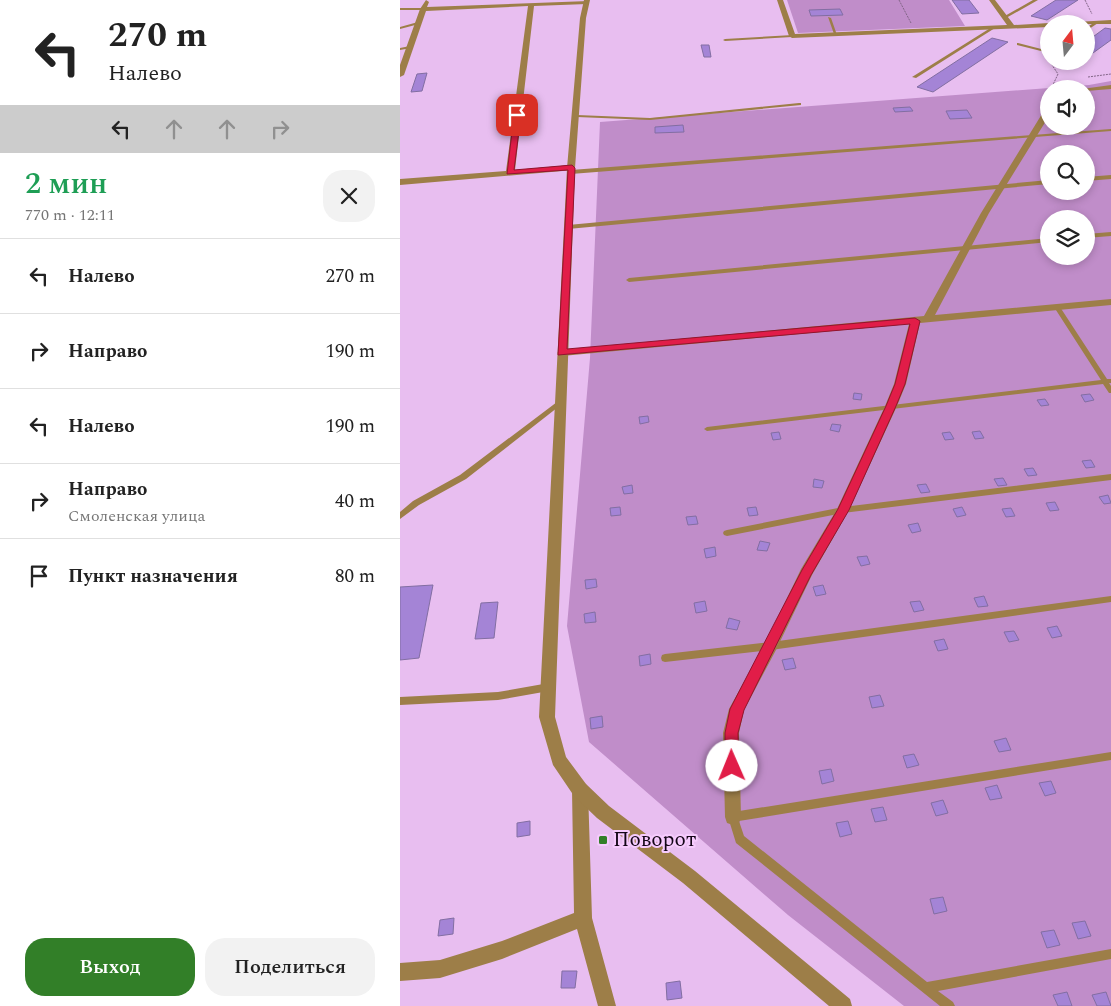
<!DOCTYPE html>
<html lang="ru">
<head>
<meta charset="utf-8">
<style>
	body { margin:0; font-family:Spectral,serif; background:#f2f2f2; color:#222; height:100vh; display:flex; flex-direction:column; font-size:19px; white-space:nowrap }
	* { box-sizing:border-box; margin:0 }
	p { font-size:16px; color:#767676 }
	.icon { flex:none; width:28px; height:28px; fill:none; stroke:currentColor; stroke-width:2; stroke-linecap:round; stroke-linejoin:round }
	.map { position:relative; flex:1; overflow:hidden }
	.panel { display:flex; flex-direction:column; background:#fff; width:400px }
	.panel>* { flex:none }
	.top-card { background:#fff; color:#222; overflow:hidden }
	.needle { width:32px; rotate:16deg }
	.tools { position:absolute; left:640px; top:15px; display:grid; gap:10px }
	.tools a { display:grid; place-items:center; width:55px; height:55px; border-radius:50%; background:#fff; box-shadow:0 2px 8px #0003; font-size:25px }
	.pin { position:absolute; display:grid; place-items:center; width:42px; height:42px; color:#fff; margin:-21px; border-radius:10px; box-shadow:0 2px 8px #0006 }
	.me { position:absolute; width:55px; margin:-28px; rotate:359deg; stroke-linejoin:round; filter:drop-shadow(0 0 4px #0008) }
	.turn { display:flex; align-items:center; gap:18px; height:105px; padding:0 25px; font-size:22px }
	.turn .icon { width:65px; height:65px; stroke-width:2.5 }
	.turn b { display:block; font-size:35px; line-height:42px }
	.lanes { display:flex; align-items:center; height:48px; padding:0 25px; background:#0003; justify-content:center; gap:25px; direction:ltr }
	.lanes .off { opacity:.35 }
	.round { display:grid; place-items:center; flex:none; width:52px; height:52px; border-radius:20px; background:#f2f2f2 }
	.overview { display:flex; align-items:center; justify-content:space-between; height:85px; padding:0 25px }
	h1 { font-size:30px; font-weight:600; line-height:38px; color:#1e9e55 }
	.cta { display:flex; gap:10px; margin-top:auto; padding:10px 25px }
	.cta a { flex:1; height:58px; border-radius:20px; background:#327f28; color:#fff; font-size:20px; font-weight:600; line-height:58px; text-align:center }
	.cta a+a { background:#f2f2f2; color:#222 }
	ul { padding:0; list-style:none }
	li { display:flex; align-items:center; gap:15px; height:75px; padding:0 25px; border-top:1px solid #e0e0e0 }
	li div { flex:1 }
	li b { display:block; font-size:19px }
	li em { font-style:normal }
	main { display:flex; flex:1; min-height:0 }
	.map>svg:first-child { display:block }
	.green { fill:#c08dc9; fill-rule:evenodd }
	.building { fill:#a484d6; stroke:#826ea2 }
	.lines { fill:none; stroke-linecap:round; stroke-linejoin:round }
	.path { stroke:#826587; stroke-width:1; stroke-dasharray:2 1; stroke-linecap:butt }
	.service { fill:#9d7e48; fill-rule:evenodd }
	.minor { fill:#9d7e48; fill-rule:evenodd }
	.tertiary { fill:#9d7e48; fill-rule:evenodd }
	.route { fill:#e11d48; stroke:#92132f }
	.poi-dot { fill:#327f28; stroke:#f6cbfd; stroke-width:2 }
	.labels { text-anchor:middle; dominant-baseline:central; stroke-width:4; stroke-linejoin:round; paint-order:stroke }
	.near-poi-label { font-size:21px; fill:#130516; stroke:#f6cbfd; text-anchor:start }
</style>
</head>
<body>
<main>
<section class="panel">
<div class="top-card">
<div class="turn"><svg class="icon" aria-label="left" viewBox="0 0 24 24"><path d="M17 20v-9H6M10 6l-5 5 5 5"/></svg><div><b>270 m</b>Налево</div></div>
<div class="lanes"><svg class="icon" aria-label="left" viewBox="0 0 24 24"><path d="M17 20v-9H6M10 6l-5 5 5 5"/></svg><svg class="icon off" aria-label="ahead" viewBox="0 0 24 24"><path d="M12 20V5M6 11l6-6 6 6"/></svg><svg class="icon off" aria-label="ahead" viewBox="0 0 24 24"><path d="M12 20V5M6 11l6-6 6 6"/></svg><svg class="icon off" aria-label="right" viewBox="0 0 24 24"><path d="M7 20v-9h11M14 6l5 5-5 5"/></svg></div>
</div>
<div class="overview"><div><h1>2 мин</h1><p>770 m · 12:11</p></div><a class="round"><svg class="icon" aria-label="close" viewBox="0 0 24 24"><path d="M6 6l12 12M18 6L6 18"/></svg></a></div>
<ul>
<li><svg class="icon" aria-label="left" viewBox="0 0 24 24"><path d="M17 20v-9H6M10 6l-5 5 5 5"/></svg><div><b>Налево</b></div><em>270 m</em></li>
<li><svg class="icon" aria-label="right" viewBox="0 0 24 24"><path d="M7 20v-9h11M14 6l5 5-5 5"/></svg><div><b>Направо</b></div><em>190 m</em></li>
<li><svg class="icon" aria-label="left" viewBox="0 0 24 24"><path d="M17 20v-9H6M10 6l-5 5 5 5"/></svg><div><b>Налево</b></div><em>190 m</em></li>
<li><svg class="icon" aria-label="right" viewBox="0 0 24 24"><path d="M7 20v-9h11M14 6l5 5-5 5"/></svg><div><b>Направо</b><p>Смоленская улица</p></div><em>40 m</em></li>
<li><svg class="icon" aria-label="arrive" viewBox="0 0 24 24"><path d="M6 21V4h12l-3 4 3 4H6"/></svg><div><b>Пункт назначения</b></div><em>80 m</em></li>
</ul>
<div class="cta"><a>Выход</a><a>Поделиться</a></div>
</section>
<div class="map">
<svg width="711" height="1006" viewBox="0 0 711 1006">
	<rect width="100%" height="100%" fill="#e8bef0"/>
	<path class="green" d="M 387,0 L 549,0 L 565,26 L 398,33 Z
		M 711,81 L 711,1006 L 504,1006 L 388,915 L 189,742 L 167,626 L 190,358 L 200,122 L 689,85 ZM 649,89 L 686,89 L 686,126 L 649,126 ZM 649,154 L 686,154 L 686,191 L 649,191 ZM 649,219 L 686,219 L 686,256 L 649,256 Z"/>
	<path class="building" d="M 552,0 L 569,0 L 579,13 L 562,14 Z
		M 656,0 L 678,0 L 647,20 L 631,16 Z
		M 440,9 L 443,15 L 411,16 L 409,10 Z
		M 705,28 L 711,29 L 711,40 L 686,58 L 686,42 Z
		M 592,38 L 608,42 L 533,92 L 517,87 Z
		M 301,45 L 309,45 L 311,57 L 304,57 Z
		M 27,73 L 22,91 L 11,92 L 17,74 Z
		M 510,107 L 513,111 L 495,112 L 493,108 Z
		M 567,110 L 572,118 L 550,119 L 546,111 Z
		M 283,125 L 284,132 L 255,133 L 255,127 Z
		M 454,393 L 462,394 L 461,400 L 453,399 Z
		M 690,394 L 694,400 L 685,402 L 681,395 Z
		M 645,399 L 649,405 L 641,406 L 637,400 Z
		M 248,416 L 249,422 L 240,424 L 239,417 Z
		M 432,424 L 441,425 L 439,432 L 430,430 Z
		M 580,431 L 584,438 L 575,439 L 572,432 Z
		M 379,432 L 381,439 L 373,440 L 371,433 Z
		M 550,432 L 554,439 L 545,440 L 542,433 Z
		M 691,460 L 695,467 L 686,468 L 682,461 Z
		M 633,468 L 637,475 L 628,476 L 624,469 Z
		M 603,478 L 607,485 L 598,486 L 594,479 Z
		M 414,479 L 424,481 L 422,488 L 413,487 Z
		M 526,484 L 530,492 L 521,493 L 517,485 Z
		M 232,485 L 233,493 L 224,494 L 222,487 Z
		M 708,495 L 711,503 L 704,504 L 699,497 Z
		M 655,502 L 659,510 L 650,511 L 646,503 Z
		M 220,507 L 221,515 L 211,516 L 210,508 Z
		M 356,507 L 358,515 L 349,516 L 347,508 Z
		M 562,507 L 566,515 L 557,517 L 553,509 Z
		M 611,508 L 615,516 L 606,517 L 602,509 Z
		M 296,516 L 298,524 L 288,525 L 286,517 Z
		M 518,523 L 521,531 L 512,533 L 508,525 Z
		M 360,541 L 370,543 L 367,551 L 357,550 Z
		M 315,547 L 316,556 L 306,558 L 304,549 Z
		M 467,556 L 470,564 L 461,566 L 457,557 Z
		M 196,579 L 197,587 L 186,589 L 185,580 Z
		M 33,585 L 19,658 L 0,660 L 0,587 Z
		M 423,585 L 426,594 L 416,596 L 413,587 Z
		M 584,596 L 588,606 L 578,607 L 574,598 Z
		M 305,601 L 307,611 L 296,613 L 294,603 Z
		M 520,601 L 524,610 L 514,612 L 510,602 Z
		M 98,602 L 94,638 L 75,639 L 81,603 Z
		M 195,612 L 196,622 L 185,623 L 184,614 Z
		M 329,618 L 340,621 L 337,630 L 326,628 Z
		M 657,626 L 662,636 L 652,638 L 647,628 Z
		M 614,631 L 619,640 L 609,642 L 604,632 Z
		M 544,639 L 548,649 L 538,651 L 534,641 Z
		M 250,654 L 251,664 L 240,666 L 239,656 Z
		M 393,658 L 396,668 L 385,670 L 382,660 Z
		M 480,695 L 484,706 L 472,708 L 469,697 Z
		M 202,716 L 203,727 L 191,729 L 190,718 Z
		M 606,738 L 611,750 L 599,752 L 594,741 Z
		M 514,754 L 519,765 L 507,768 L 503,756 Z
		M 431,769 L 434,781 L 422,784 L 419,771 Z
		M 651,781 L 656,793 L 645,796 L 639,783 Z
		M 597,785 L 602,798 L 590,800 L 585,788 Z
		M 543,800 L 548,813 L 536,816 L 531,803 Z
		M 483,807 L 487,820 L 475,822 L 471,809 Z
		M 130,821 L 130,835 L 117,837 L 117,823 Z
		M 448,821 L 452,834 L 440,837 L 436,823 Z
		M 543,897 L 547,911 L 534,914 L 530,899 Z
		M 54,918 L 53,934 L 38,936 L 40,920 Z
		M 685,921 L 691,936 L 678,939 L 672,923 Z
		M 654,930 L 660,945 L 647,948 L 641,932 Z
		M 162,971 L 177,971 L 175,988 L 161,988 Z
		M 280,981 L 282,998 L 267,1000 L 266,983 Z
		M 667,992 L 672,1006 L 658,1006 L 653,995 Z
		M 706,992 L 711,1006 L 697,1006 L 692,995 Z"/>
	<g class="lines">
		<path class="path" d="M 499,0 L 511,23
			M 685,0 L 692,14
			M 648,59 L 658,74 L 651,89
			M 688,77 L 711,74"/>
		<path class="service" d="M 633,0 L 638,0 L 606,18 L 603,17 Z
			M 0,8 L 23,8 L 25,9 L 23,10 L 0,10 Z
			M 428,17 L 431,18 L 437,35 L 434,34 Z
			M 18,22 L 20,23 L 19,24 L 0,29 L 0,27 Z
			M 695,22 L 698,23 L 686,31 L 686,28 Z
			M 592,27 L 595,28 L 516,78 L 512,77 Z
			M 393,35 L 393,37 L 392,37 L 325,41 L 323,40 L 325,39 Z
			M 618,43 L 649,51 L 649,53 L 617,45 L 617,43 Z
			M 10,46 L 12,47 L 11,48 L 0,50 L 0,48 Z
			M 399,103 L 401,103 L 401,105 L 250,120 L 177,117 L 175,116 L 177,115 L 250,118 Z
			M 711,129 L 711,131 L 171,174 L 168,172 L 171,170 Z
			M 711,175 L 711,179 L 686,181 L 686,177 Z
			M 649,180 L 649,184 L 168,229 L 165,227 L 168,225 Z
			M 711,232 L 711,236 L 686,238 L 686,234 Z
			M 649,238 L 649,242 L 229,282 L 226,280 L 229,278 Z
			M 657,305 L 660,307 L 707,379 L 711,379 L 711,383 L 709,383 L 711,386 L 711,393 L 709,393 L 703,384 L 307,431 L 304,429 L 307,427 L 701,380 L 654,307 Z
			M 157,402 L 159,402 L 162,404 L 66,479 L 19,505 L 0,519 L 0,512 L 13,501 L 60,475 Z
			M 711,474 L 711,480 L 443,513 L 327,536 L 324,535 L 323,533 L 324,531 L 327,530 L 443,507 Z
			M 711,596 L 711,602 L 371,650 L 265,662 L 262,661 L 261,658 L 262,655 L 265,654 L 371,642 Z
			M 149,683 L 152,684 L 153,687 L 152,690 L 149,691 L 98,700 L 0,705 L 0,697 L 98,692 Z
			M 711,752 L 711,760 L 339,821 L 344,836 L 527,982 L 711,949 L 711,959 L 538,991 L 553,1002 L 555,1006 L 540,1006 L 336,843 L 328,817 L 330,814 L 333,812 Z"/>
		<path class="minor" d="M 26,0 L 29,2 L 27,7 L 189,1 L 187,4 L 134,6 L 115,170 L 171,165 L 175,168 L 174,170 L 0,185 L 0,179 L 106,171 L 128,6 L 26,11 L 4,75 L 0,77 L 0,65 L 20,9 Z
			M 377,0 L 383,0 L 395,34 L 607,25 L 589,0 L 595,0 L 614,25 L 649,23 L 651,24 L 649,24 L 649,27 L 392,38 L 389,36 Z
			M 711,20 L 711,24 L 673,24 L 676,22 Z
			M 711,85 L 711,89 L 686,91 L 686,89 L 682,89 Z
			M 649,107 L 649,116 L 589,213 L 535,315 L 711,299 L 711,305 L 520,323 L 506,384 L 497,406 L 449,510 L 412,575 L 376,650 L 344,710 L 339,733 L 341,817 L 339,823 L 333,825 L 327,823 L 325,817 L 323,733 L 329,709 L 366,642 L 401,569 L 437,509 L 485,406 L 494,384 L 509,324 L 162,356 L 157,353 L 162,350 L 524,316 L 581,213 L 645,109 Z
			M 180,782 L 186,784 L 188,790 L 192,918 L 216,1006 L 198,1006 L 177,929 L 102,959 L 40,978 L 0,981 L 0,963 L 40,960 L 102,941 L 174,913 L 172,790 L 174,784 Z"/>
		<path class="tertiary" d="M 184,0 L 190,0 L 186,18 L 175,168 L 155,717 L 166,757 L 186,784 L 209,806 L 295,871 L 450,999 L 452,1006 L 429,1006 L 283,883 L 197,818 L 174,796 L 153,765 L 139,717 L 167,168 L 180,18 Z"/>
	</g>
	<path class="route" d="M 117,113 L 121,115 L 114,170 L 172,165 L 175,168 L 167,349 L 515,318 L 520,321 L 505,384 L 496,406 L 449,510 L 411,575 L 344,710 L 338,733 L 339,766 L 337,771 L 332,773 L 327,771 L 325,766 L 325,733 L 330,709 L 402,570 L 438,509 L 486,406 L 495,384 L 510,324 L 158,355 L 168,170 L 107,174 L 114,115 Z"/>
	<rect class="poi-dot" x="198" y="835" width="10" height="10" rx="2.5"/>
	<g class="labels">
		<g class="near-poi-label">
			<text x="213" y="840">Поворот</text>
		</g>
	</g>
</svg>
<div class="tools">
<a><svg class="needle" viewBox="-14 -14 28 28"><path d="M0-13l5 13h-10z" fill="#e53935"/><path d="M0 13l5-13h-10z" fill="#767676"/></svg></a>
<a><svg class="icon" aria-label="sound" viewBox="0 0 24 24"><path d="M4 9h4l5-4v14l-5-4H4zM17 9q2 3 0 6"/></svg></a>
<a><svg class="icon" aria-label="search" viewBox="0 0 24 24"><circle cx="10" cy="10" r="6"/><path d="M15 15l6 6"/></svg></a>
<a><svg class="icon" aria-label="layers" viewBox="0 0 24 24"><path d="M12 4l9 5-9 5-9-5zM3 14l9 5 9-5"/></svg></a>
</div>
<div class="pin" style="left:117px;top:115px;background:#d93025"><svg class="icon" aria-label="arrive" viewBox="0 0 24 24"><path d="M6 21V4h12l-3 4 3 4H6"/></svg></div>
<svg class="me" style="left:332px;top:766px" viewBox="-20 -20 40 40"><circle r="19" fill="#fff"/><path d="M0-13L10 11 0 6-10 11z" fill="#e11d48"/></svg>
</div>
</main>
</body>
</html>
